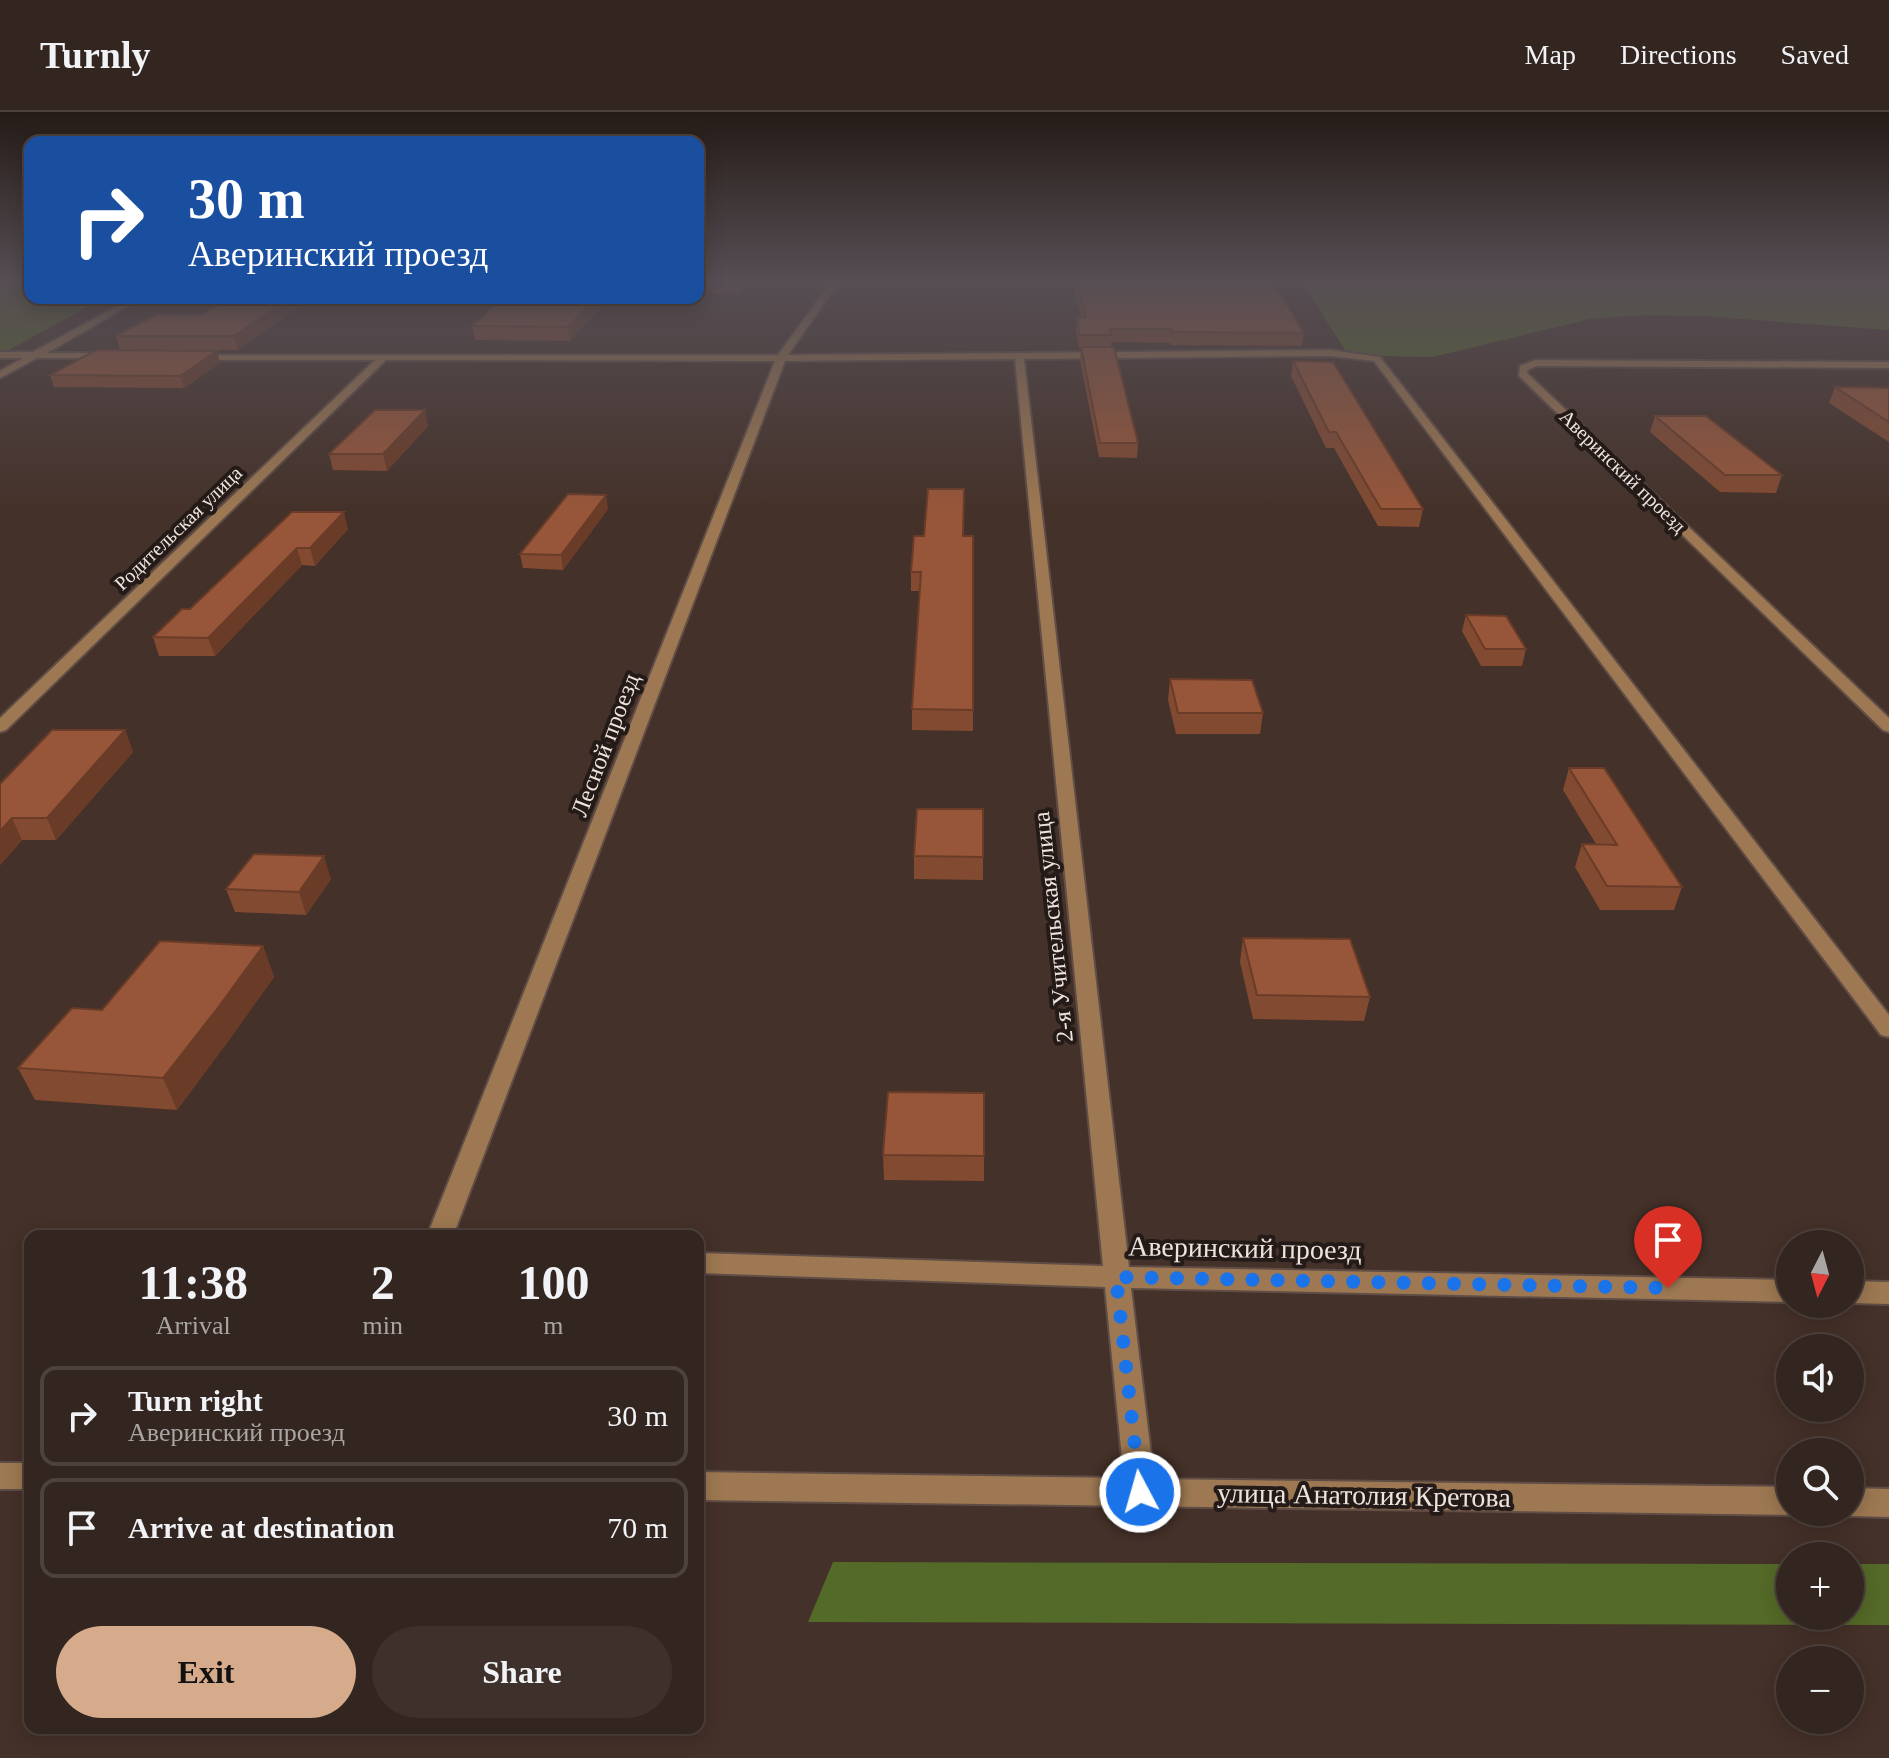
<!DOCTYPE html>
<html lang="en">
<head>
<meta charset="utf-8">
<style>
	body { margin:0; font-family:Georgia,serif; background:#3e312c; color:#f1f3f6; height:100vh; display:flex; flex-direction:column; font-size:30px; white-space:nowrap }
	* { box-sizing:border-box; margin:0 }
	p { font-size:26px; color:#a9a5a4 }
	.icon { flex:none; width:44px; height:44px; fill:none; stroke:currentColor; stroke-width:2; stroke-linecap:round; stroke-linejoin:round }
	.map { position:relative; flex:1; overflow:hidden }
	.drawer { position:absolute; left:24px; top:1118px; width:680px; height:504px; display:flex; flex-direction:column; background:#33251f; border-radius:16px; box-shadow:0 4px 20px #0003,0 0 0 2px #4e423d }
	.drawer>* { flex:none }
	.top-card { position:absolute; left:24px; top:24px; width:680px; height:168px; border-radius:16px; box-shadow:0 4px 20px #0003,0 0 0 2px #4e423d; background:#1a4fa0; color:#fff; overflow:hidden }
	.needle { width:52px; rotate:186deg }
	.fabs { position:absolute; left:1776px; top:1118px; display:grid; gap:16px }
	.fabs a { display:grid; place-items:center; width:88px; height:88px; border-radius:50%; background:#33251f; box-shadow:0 4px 20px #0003,0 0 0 2px #4e423d; font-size:40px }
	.pin { position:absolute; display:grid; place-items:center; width:68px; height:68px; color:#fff; margin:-82px -34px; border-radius:50% 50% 50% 0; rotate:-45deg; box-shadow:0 0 8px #0007 }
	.pin .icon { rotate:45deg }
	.me { position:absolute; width:88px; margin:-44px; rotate:354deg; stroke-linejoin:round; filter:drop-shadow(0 0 6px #0008) }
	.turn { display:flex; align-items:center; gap:28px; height:168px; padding:0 32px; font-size:36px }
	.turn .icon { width:104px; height:104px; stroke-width:2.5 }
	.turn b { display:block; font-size:56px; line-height:68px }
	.eta { display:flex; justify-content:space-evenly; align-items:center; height:136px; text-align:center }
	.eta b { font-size:48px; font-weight:600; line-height:56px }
	.primary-button { display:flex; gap:16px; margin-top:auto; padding:16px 32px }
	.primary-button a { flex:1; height:92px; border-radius:48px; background:#d6ab8b; color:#111; font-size:32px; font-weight:600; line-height:92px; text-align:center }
	.primary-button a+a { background:#3e312c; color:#f1f3f6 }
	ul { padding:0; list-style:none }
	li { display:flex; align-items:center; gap:24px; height:100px; margin:0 16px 12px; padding:0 16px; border:4px solid #4e423d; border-radius:16px }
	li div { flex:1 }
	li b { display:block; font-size:30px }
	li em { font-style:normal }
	header { display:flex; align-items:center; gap:48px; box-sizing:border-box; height:112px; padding:0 40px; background:#33251f; border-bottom:2px solid #4e423d }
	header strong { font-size:38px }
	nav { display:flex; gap:44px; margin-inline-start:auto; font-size:28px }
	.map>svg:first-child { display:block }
	.green { fill:#546a28 }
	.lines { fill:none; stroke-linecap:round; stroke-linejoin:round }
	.minor-casing { stroke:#5f4d46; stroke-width:4 }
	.minor { fill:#9d7852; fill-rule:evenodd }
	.wall { fill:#824a31 }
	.shaded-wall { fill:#6a3c28 }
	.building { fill:#975639; stroke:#6a3c28; stroke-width:2 }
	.route { stroke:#1a73e8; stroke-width:14; stroke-dasharray:0 25.2 }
	.labels { text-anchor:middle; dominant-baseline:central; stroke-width:8; stroke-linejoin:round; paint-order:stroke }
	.far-street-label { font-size:20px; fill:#efe3dd; stroke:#241b18 }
	.street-label { font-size:24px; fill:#efe3dd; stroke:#241b18 }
	.near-street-label { font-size:28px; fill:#efe3dd; stroke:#241b18 }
</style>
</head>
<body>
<header>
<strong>Turnly</strong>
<nav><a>Map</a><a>Directions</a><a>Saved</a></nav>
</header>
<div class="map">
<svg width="1889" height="1646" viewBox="0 0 1889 1646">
	<rect width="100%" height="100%" fill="#443129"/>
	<path class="green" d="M 0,170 L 30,170 L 30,186 L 103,186 L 0,243 Z
		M 1302,170 L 1693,170 L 1701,176 L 1696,170 L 1889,170 L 1889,218 L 1703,204 L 1645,203 L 1590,207 L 1432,245 L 1381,244 L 1345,238 Z
		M 833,1450 L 1790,1452 L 1790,1504 L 1850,1504 L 1850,1452 L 1889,1452 L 1889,1513 L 808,1510 Z"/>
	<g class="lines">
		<g class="minor-casing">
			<path id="minor" d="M 831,170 L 839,170 L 788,243 L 1330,238 L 1380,245 L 1889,903 L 1889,925 L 1881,923 L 1374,249 L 1330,244 L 1024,247 L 1129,1155 L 1790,1168 L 1790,1190 L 1131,1176 L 1154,1367 L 1790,1375 L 1790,1400 L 1797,1400 L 1790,1403 L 698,1388 L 698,1360 L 1124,1366 L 1105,1175 L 698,1161 L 698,1141 L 1103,1154 L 1015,247 L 785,249 L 453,1124 L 427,1124 L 775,249 L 386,248 L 6,618 L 0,620 L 0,606 L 375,248 L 192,248 L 189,243 L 778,243 Z
				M 132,186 L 142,186 L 47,241 L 112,241 L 115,246 L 37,246 L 0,266 L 0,259 L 23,246 L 0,246 L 0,240 L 33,240 Z
				M 1535,248 L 1889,250 L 1889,256 L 1536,254 L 1528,258 L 1527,261 L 1889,606 L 1889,620 L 1883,618 L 1519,264 L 1520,254 Z
				M 1850,1169 L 1889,1170 L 1889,1192 L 1850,1191 Z
				M 0,1351 L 30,1351 L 30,1377 L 0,1377 Z
				M 1850,1376 L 1889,1377 L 1889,1405 L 1850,1404 L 1840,1400 L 1850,1400 Z"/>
		</g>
		<use href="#minor" class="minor"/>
	</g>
	<path class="wall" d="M 698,170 L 744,170 L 738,182 L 698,182 Z
		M 1074,170 L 1304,221 L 1302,234 L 1171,233 L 1170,231 L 1111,230 L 1111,235 L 1138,331 L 1137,346 L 1099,345 L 1080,248 L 1081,236 L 1079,236 L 1076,218 L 1077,205 L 1081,205 L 1074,181 Z
		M 229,186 L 238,238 L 128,238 L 220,251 L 184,276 L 54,275 L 50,263 L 120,238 L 116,224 L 201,203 Z
		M 502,186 L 609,186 L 570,229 L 475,228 L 472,214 Z
		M 1293,249 L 1423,397 L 1419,415 L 1378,414 L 1334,336 L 1326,336 L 1291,264 Z
		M 1835,275 L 1889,276 L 1889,330 L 1829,291 Z
		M 1655,304 L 1782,363 L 1776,381 L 1720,380 L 1650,320 Z
		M 428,314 L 387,359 L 333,358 L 329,342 Z
		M 608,397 L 563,458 L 523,456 L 520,442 Z
		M 292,400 L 348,417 L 315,454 L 302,453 L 215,544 L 159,544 L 153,525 L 190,497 Z
		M 973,424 L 973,619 L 912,618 L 912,597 L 920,479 L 911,479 L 911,460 Z
		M 1466,503 L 1526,537 L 1522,554 L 1481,554 L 1462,519 Z
		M 1170,567 L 1263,601 L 1260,622 L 1176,622 L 1168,588 Z
		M 125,618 L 133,640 L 56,728 L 22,728 L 0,753 L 0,672 Z
		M 1569,656 L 1682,775 L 1674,798 L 1600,798 L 1575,755 L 1582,732 L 1596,732 L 1563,678 Z
		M 983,697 L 983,768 L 914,767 L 914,744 Z
		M 331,767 L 306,803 L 235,800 L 226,777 Z
		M 1243,826 L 1370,885 L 1364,909 L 1253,907 L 1240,850 Z
		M 263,834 L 274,865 L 229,928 L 177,998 L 35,988 L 18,956 L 102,898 Z
		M 883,1043 L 984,1044 L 984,1069 L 884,1068 Z"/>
	<path class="shaded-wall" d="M 737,170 L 744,170 L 738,182 Z
		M 290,186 L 312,186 L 238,238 L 234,224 Z
		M 596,186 L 609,186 L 570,229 L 568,215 Z
		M 217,239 L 220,251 L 184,276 L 180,264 Z
		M 425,298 L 428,314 L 387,359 L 383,342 Z
		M 606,383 L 608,397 L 563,458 L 561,443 Z
		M 344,400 L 348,417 L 315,454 L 310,436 Z
		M 297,436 L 302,453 L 215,544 L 208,526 Z
		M 125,618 L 133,640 L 56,728 L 47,706 Z
		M 12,706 L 22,728 L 0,753 L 0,719 Z
		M 324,744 L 331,767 L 306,803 L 299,780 Z
		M 263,834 L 274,865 L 229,928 L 177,998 L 163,966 Z"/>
	<path class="building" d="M 1075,170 L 1273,170 L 1304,221 L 1172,220 L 1171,217 L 1110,217 L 1111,223 L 1079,223 L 1077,205 L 1086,205 Z
		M 229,186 L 290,186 L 234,224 L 116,224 L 157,202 L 201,203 Z
		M 502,186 L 596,186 L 568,215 L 472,214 Z
		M 1081,235 L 1114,235 L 1138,331 L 1100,331 Z
		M 96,238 L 217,239 L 180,264 L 50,263 Z
		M 1293,249 L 1333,250 L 1423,397 L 1381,397 L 1336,320 L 1329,320 Z
		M 1835,275 L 1889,276 L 1889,310 Z
		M 375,298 L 425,298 L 383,342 L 329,342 Z
		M 1655,304 L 1706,304 L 1782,363 L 1725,363 Z
		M 928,377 L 964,377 L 963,424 L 973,424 L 973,598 L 912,597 L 921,460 L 911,460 L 914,424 L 924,424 Z
		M 568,382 L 606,383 L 561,443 L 520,442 Z
		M 292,400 L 344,400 L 310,436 L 297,436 L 208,526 L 153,525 L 182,497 L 190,497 Z
		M 1466,503 L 1506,504 L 1526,537 L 1485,537 Z
		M 1170,567 L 1252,568 L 1263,601 L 1178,601 Z
		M 52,618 L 125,618 L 47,706 L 12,706 L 0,719 L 0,672 Z
		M 1569,656 L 1604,656 L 1682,775 L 1607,774 L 1582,732 L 1617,733 Z
		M 917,697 L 983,697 L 983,745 L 914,744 Z
		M 254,742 L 324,744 L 299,780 L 226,777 Z
		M 1243,826 L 1350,827 L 1370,885 L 1257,883 Z
		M 160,829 L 263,834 L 217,897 L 163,966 L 18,956 L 72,896 L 102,898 Z
		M 888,980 L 984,981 L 984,1044 L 883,1043 Z"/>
	<linearGradient id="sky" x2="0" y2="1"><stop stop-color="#251b17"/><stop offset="0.42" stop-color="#564e54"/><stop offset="1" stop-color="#564e54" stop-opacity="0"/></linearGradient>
	<rect width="1889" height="400" fill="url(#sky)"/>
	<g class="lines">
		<path class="route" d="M 1140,1380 L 1116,1165 L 1668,1176"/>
	</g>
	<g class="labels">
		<g class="far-street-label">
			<text transform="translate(1623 359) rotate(44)">Аверинский проезд</text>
			<text transform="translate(178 416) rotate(-44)">Родительская улица</text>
		</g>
		<g class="street-label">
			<text transform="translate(605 633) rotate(-69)">Лесной проезд</text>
			<text transform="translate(1053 815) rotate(-96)">2-я Учительская улица</text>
		</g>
		<g class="near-street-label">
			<text transform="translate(1245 1136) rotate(1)">Аверинский проезд</text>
			<text transform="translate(1364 1383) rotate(1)">улица Анатолия Кретова</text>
		</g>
	</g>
</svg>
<div class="fabs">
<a><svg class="needle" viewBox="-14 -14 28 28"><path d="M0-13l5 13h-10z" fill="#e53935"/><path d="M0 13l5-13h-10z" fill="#a9a5a4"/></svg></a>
<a><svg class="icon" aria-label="sound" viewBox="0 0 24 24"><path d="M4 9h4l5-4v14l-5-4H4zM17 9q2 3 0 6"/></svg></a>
<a><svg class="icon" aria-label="search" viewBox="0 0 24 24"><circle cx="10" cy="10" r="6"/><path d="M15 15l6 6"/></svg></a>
<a>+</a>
<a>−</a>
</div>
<div class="pin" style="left:1668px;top:1176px;background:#d93025"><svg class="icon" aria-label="arrive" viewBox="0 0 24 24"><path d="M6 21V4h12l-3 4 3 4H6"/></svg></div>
<svg class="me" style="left:1140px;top:1380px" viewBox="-20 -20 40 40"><circle r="17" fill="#1a73e8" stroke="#fff" stroke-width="3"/><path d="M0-11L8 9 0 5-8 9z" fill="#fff"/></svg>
<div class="top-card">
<div class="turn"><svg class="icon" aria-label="right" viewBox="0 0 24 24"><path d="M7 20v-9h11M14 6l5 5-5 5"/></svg><div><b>30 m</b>Аверинский проезд</div></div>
</div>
<section class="drawer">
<div class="eta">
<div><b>11:38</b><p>Arrival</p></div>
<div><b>2</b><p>min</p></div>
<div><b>100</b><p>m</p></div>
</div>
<ul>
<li><svg class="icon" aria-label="right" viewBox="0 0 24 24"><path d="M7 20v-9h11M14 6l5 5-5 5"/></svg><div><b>Turn right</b><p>Аверинский проезд</p></div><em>30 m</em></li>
<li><svg class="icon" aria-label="arrive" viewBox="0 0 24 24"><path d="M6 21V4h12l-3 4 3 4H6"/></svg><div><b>Arrive at destination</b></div><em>70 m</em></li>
</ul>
<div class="primary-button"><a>Exit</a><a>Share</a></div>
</section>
</div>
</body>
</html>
